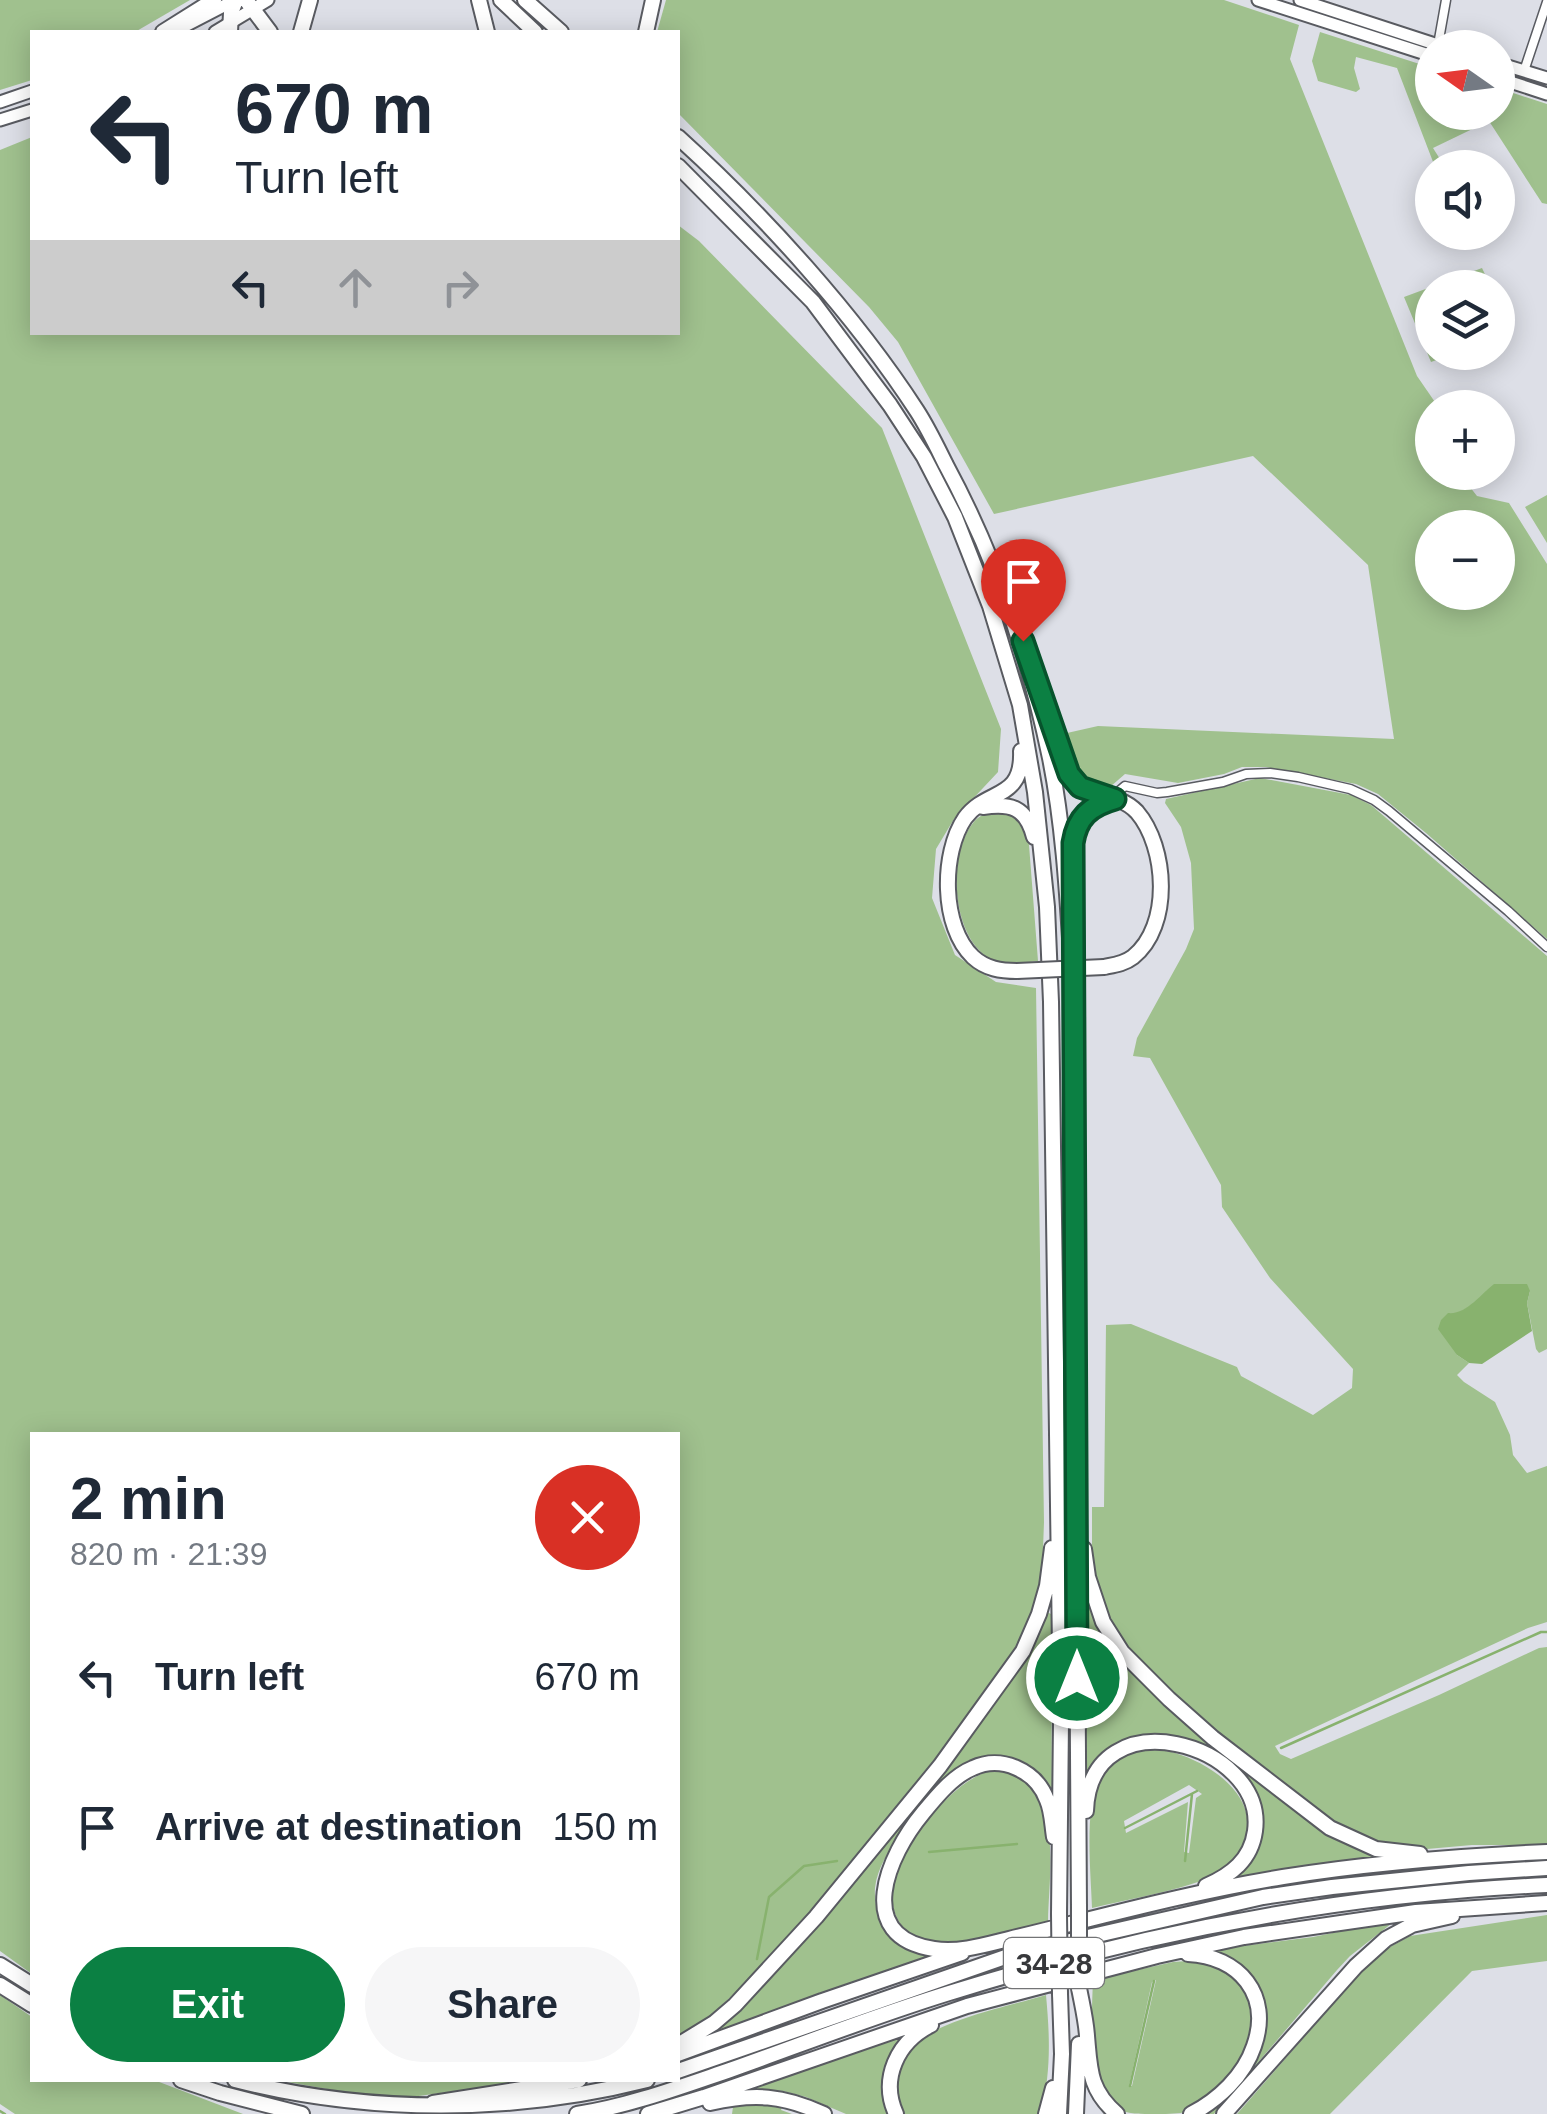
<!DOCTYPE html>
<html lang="en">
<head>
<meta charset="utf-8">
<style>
	body { margin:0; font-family:Helvetica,sans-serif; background:#f6f6f7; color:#1f2937; height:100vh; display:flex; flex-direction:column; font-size:38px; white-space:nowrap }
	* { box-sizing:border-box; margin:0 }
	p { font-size:32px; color:#747a83 }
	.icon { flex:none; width:55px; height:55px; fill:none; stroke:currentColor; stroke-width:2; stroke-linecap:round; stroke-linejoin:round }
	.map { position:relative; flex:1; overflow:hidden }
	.details { position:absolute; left:30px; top:1432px; width:650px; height:650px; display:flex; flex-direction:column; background:#fff; border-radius:0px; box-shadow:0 5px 25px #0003 }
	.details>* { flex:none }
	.hud { position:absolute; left:30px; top:30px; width:650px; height:305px; border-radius:0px; box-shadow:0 5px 25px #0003; background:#fff; color:#1f2937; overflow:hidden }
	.needle { width:65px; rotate:284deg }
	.controls { position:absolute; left:1415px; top:30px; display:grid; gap:20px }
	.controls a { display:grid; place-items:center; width:100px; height:100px; border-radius:50%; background:#fff; box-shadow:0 5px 25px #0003; font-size:50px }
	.pin { position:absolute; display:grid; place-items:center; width:85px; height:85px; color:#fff; margin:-102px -42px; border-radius:50% 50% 50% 0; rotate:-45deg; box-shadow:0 0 10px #0007 }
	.pin .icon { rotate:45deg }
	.me { position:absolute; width:110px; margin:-55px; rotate:0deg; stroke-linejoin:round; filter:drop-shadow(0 0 8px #0008) }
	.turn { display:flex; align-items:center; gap:35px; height:210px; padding:0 40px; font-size:45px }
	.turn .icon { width:130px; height:130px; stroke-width:2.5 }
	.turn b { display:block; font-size:70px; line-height:85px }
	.lanes { display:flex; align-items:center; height:95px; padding:0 40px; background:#0003; justify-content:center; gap:50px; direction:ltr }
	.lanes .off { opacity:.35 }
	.round { display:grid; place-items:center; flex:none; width:105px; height:105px; border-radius:52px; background:#f6f6f7 }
	.head { display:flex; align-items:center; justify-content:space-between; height:170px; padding:0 40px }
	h1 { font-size:60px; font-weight:600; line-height:75px }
	.button { display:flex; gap:20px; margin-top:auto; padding:20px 40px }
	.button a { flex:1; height:115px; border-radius:60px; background:#0b8043; color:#fff; font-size:40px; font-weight:600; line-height:115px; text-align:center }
	.button a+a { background:#f6f6f7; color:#1f2937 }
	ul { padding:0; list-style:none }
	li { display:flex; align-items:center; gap:30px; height:150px; padding:0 40px }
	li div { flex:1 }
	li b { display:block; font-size:38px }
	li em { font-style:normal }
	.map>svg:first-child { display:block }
	.green { fill:#a0c18e; fill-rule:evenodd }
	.water { fill:#88b26e }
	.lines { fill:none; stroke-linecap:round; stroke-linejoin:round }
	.stream { stroke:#88b26e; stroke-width:2.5 }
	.street-casing { stroke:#595b61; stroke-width:11 }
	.primary-casing { stroke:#595b61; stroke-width:15 }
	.highway-casing { stroke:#595b61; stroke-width:18 }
	.street { stroke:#fff; stroke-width:8 }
	.primary { stroke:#fff; stroke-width:11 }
	.highway { stroke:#fff; stroke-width:14 }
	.highway-bridge-casing { stroke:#595b61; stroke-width:18; stroke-linecap:butt }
	.highway-bridge { stroke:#fff; stroke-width:14 }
	.route-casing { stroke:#07532c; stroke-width:25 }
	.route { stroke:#0b8043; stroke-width:18 }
	.labels { text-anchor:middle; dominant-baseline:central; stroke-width:9; stroke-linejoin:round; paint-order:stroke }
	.shield { fill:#fff; stroke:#737476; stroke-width:2.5 }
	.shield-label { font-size:30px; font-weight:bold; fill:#37383b }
</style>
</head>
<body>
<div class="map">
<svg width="1547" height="2114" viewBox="0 0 1547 2114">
	<rect width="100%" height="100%" fill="#dddfe7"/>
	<path class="green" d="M 0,0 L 190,0 L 135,32 L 32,32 L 32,80 L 0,90 Z
		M 666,0 L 1224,0 L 1299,25 L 1290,59 L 1417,376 L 1437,405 L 1436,407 L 1432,408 L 1431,435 L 1432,437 L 1432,472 L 1459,473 L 1477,496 L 1509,503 L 1547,564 L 1547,939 L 1426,833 L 1378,794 L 1356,784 L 1266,767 L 1242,767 L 1224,774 L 1178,783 L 1125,774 L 1110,787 C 1072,782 1073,767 1067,733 L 1098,726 L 1394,739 L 1368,565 L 1253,456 L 994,514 L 898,342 L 869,307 L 678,113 L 678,32 L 657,32 ZM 1432,528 L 1498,528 L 1498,592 L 1432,592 Z
		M 1320,32 L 1432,68 L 1432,112 L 1498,112 L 1498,88 L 1547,104 L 1547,204 L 1542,203 L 1489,121 L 1433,148 L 1445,167 L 1435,167 L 1397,68 L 1356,57 L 1354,68 L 1360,89 L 1356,92 L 1318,81 L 1312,61 Z
		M 32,137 L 32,332 L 678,332 L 678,225 L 699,241 L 882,428 L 1001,729 L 998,772 L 954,819 L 936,849 L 932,898 L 955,955 L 996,982 L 1036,988 L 1044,1522 L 1042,1577 L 1044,1577 L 1036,1605 L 1013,1656 L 898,1809 L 806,1920 L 759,1970 L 701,2025 L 678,2038 L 678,1435 L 32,1435 L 32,1974 L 0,1951 L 0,150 Z
		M 1482,268 L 1491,287 L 1432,288 L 1432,352 L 1456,353 L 1431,362 L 1404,297 Z
		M 1547,495 L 1547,543 L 1525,507 Z
		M 1260,778 L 1351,795 L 1371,805 L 1547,956 L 1547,1349 L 1539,1353 L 1536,1349 L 1527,1303 L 1530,1291 L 1465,1309 L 1457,1314 L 1448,1314 L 1457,1355 L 1469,1363 L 1457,1375 L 1464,1382 L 1495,1402 L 1510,1435 L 1513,1455 L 1527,1473 L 1547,1466 L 1547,1622 L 1528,1628 L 1275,1746 L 1280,1754 L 1291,1759 L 1439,1695 L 1539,1648 L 1547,1647 L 1547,1845 L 1472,1845 L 1427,1849 L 1384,1845 L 1330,1821 L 1212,1730 L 1128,1650 L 1110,1624 L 1099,1601 L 1092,1565 L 1092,1507 L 1104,1507 L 1106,1325 L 1131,1324 L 1237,1367 L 1241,1376 L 1313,1415 L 1352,1388 L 1353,1369 L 1270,1278 L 1222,1207 L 1221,1185 L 1150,1058 L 1133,1056 L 1137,1038 L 1186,949 L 1194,929 L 1191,863 L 1181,827 L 1165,803 L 1166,799 Z
		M 993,811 C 1009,812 1020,817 1028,832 L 1038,961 C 1026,962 1011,967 999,963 C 952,949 945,857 973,823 C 978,816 986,813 993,811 Z
		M 1085,1595 L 1099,1628 L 1318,1826 L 1350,1845 L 1392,1858 L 1227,1881 C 1233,1877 1242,1873 1246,1868 C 1254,1859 1260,1844 1261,1832 C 1263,1815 1260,1795 1249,1781 C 1219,1743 1153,1717 1110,1747 C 1098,1755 1092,1765 1086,1777 Z
		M 1045,1611 L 1051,1614 L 1052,1795 C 1000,1714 937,1774 901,1832 C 890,1849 877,1868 875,1888 C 874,1902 878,1920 887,1931 C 898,1946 916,1951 933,1957 L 696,2040 L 908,1813 Z
		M 1144,1749 C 1154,1750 1165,1750 1175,1753 C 1209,1763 1259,1795 1245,1838 C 1242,1849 1234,1863 1225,1870 C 1199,1887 1125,1900 1092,1908 C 1091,1874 1083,1800 1102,1772 C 1112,1758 1129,1754 1144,1749 ZM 1189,1785 L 1202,1794 L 1196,1798 L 1189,1853 L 1184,1852 L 1188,1802 L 1126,1833 L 1124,1821 Z
		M 987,1771 C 1067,1770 1049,1867 1048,1921 C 1018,1929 962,1950 934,1944 C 918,1941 904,1933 897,1918 C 876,1877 933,1805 967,1782 C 973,1778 981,1774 987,1771 Z
		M 1547,1915 L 1547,1961 L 1472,1971 L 1330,2114 L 1237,2114 L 1367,1965 L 1388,1948 L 1410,1936 Z
		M 1396,1920 L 1350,1956 L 1337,1970 L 1214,2114 L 1201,2114 L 1262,2045 L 1265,2027 L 1262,1997 L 1249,1973 L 1239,1963 L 1210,1950 L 1313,1937 Z
		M 1202,1960 C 1273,1981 1261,2052 1213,2092 C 1203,2100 1193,2109 1181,2113 C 1172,2114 1160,2114 1150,2114 C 1123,2114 1114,2112 1100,2087 C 1089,2067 1092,2005 1093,1980 L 1173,1962 ZM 1156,1980 L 1132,2086 L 1129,2086 L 1152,1982 Z
		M 0,1995 L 32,2017 L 32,2080 L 154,2080 L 243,2114 L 15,2114 L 0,2104 Z
		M 1046,1995 C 1050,2038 1051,2071 1041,2114 L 905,2114 C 897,2100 896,2086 900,2070 C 903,2059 908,2051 916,2043 C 943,2019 1010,2006 1046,1995 Z
		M 906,2033 C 884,2063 878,2077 889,2114 L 846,2114 L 806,2097 L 783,2091 L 747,2089 Z
		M 276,2080 L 536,2080 L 404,2098 L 344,2092 Z
		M 763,2104 L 782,2107 L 781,2110 L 792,2114 L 732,2114 L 733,2107 Z"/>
	<path class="water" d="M 1494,1284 L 1527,1284 L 1530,1291 L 1527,1303 L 1532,1331 L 1482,1364 L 1469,1363 L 1457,1355 L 1438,1329 L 1441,1320 L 1448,1313 C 1466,1315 1481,1294 1494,1284 Z"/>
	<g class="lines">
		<path class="stream" d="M 1281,1748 L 1541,1632 L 1547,1632
			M 1125,1828 L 1197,1791
			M 929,1852 L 1017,1844
			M 1185,1861 L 1192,1794
			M 757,1959 L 769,1897 L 804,1866 L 837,1861
			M 1130,2086 L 1154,1981
			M 0,2111 L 5,2114"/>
		<g class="street-casing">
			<path id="street" d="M 1438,45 L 1446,0
				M 1524,71 L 1547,2
				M 1115,798 L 1118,792 L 1125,786 L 1157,793 L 1167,792 L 1223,782 L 1246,774 L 1270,773 L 1298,777 L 1350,789 L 1374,800 L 1389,811 L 1508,911 L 1547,947"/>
		</g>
		<g class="primary-casing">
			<path id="primary" d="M 1258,0 L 1432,56
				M 1300,0 L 1447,48
				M 181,28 L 235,0
				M 215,32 L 268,0
				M 1498,63 L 1547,78
				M 1498,78 L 1547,94
				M 0,102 L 32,91
				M 0,120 L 32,110"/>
		</g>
		<g class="highway-casing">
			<path id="highway" d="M 246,0 L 270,32
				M 479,0 L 487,32
				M 501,0 L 535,32
				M 525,0 L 561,32
				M 163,32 L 214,0
				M 230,32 L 231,13 L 236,0
				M 301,32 L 310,0
				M 646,32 L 653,0
				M 678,137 C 763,214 854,314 917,411 C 928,428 937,447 946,465 C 995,556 1029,657 1050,758 C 1065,833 1068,910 1073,985 L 1079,1908
				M 678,166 L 813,302 L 890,405 L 924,457 L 955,517 L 990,606 L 1020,705 L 1035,792 L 1047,907 L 1051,1002 L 1061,1721 L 1059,1914
				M 1046,707 C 1055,733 1060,767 1080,787 C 1099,794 1123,797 1137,812 C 1167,847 1172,926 1133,957 C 1124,964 1114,965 1104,967
				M 983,807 C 1011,803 1026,807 1034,837
				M 1073,875 C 1073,836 1071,810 1115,799
				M 1017,971 C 1001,971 986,969 973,957 C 941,927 941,853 965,818 C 987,788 1023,801 1021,751
				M 1084,1549 L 1088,1577 L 1103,1622 L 1122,1652 L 1169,1699 L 1213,1738 L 1330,1828 L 1376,1849 L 1420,1854
				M 1086,1811 C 1090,1694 1267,1743 1255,1831 C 1251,1860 1231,1875 1206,1886
				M 1054,1837 C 1052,1825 1052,1811 1047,1800 C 1036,1770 1001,1755 973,1768 C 953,1776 936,1797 923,1813 C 888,1855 852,1937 934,1949 C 958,1953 985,1945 1009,1939 C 1100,1917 1190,1892 1283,1877 C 1370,1863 1458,1856 1547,1852
				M 1188,1954 C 1239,1956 1272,1995 1254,2046 C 1244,2076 1218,2100 1191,2114
				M 0,1965 L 32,1985
				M 0,1985 L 32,2005
				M 1079,1988 C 1082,2004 1086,2020 1087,2036 C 1090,2069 1089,2090 1117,2114
				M 678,2045 L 714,2023 L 735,2005 L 816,1917 L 940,1766 L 1023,1651 L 1039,1614 L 1047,1586 L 1052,1548
				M 678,2054 L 822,2001 L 962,1953
				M 678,2071 L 1014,1954 L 1263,1897 L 1332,1887 L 1469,1873 L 1547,1868
				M 181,2080 L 220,2093 L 302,2114
				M 235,2080 C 368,2114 514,2114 647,2080
				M 433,2103 L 579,2080
				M 710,2103 C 754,2093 783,2095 824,2114
				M 577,2114 C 629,2106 680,2087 730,2070 C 806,2043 882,2013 959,1990 C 1150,1931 1347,1894 1547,1885
				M 648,2114 L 704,2097 L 967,2006 L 1157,1956 L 1244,1937 L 1416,1912 L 1547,1903
				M 896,2114 C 880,2079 897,2042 931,2025
				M 1046,2114 L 1053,2088
				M 1059,2114 L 1062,2054 L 1060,1994
				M 1076,2114 L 1079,2044
				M 1224,2114 L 1356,1966 L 1386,1939 L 1412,1925 L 1452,1916"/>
		</g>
		<use href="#street" class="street"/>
		<use href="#primary" class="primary"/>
		<use href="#highway" class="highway"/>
		<g class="highway-bridge-casing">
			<path id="highway-bridge" d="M 1017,971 L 1104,967
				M 1079,1908 L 1079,1988
				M 1059,1914 L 1060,1994"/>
		</g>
		<use href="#highway-bridge" class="highway-bridge"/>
	</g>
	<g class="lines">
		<g class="route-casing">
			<path id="route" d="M 1023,641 L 1069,774 L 1080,787 L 1115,799 C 1090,806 1077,817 1073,843 L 1077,1678"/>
		</g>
		<use href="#route" class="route"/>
	</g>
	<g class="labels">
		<rect class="shield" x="1004" y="1938" width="100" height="50" rx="8"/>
		<g class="shield-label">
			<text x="1054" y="1963">34-28</text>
		</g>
	</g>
</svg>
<div class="controls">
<a><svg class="needle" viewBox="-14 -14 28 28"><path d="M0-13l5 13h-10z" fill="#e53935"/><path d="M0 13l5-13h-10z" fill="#747a83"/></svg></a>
<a><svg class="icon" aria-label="sound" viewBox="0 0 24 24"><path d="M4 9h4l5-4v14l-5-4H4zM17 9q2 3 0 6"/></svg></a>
<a><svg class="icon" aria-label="layers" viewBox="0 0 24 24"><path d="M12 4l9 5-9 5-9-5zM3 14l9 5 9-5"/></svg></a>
<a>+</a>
<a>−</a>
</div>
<div class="pin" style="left:1023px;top:641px;background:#d93025"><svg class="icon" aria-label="arrive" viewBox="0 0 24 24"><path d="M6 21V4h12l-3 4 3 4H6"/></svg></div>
<svg class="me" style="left:1077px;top:1678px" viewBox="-20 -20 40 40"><circle r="17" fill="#0b8043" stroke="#fff" stroke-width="3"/><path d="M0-11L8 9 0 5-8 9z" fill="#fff"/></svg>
<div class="hud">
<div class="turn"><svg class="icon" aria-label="left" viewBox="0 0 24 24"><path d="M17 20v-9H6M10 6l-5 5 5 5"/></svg><div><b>670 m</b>Turn left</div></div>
<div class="lanes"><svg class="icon" aria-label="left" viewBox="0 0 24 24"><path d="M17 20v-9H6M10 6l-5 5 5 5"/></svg><svg class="icon off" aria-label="ahead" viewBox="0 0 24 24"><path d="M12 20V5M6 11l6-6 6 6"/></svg><svg class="icon off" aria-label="right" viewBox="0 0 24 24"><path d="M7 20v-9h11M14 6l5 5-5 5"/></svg></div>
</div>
<section class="details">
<div class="head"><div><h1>2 min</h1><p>820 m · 21:39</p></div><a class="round" style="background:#d93025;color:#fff"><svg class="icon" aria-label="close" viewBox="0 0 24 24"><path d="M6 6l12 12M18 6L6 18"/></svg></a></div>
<ul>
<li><svg class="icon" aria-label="left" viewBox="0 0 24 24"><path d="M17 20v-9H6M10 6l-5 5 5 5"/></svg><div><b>Turn left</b></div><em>670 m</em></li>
<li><svg class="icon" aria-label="arrive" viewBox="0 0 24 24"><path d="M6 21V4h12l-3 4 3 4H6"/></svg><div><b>Arrive at destination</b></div><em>150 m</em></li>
</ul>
<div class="button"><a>Exit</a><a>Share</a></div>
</section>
</div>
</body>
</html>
